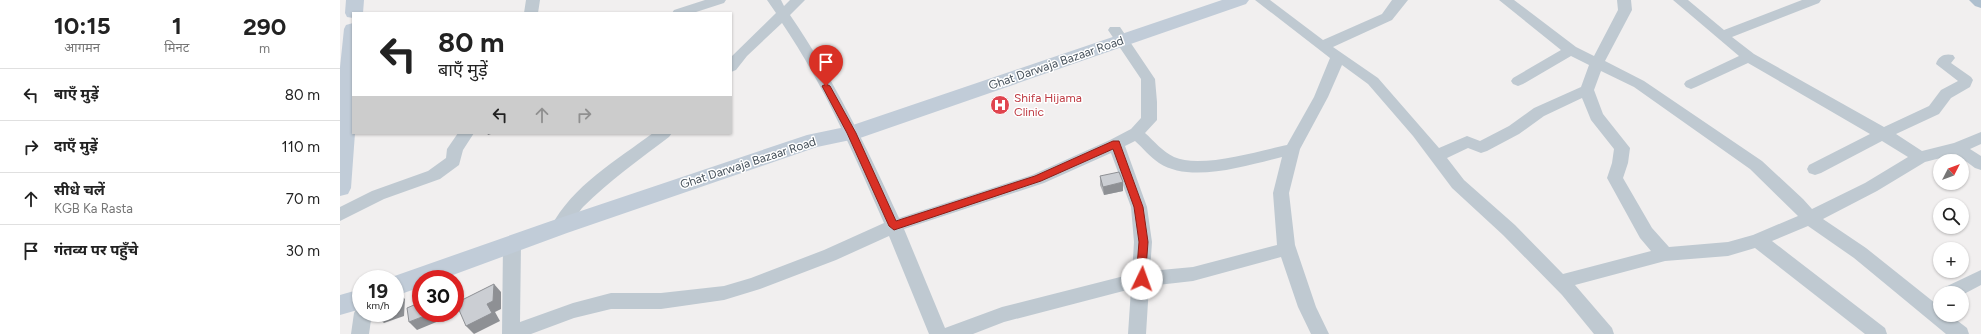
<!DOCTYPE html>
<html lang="hi">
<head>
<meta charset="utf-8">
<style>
	body { margin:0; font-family:Figtree,"Noto Sans Devanagari",sans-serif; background:#f6f6f6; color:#222; height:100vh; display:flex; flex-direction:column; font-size:15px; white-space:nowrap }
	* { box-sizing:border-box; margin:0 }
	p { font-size:13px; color:#767676 }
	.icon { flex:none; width:22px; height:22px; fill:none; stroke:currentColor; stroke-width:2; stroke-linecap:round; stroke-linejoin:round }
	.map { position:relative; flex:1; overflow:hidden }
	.side { display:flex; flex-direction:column; background:#fff; width:340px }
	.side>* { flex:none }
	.top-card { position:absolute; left:12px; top:12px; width:380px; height:122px; border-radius:0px; box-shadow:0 1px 3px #0004; background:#fff; color:#222; overflow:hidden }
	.needle { width:26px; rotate:48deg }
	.fabs { position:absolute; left:1593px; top:154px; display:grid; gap:8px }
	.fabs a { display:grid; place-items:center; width:36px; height:36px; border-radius:50%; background:#fff; box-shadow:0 1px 3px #0004; font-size:20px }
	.speed { position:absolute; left:12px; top:270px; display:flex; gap:8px; font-size:20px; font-weight:700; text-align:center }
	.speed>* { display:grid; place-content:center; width:52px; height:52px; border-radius:50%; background:#fff; box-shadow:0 1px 3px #0004; line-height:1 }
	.speed small { font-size:10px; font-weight:400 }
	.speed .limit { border:6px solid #d22; background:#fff; color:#111 }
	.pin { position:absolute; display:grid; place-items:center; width:34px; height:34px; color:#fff; margin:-41px -17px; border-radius:50% 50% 50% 0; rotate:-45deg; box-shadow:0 0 4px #0007 }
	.pin .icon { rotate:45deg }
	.me { position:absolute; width:44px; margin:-22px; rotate:3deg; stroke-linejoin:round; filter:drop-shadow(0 0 3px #0008) }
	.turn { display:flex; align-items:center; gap:14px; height:84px; padding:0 20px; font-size:18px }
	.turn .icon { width:52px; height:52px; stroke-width:2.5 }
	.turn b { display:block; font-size:28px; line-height:34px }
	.lanes { display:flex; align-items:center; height:38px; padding:0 20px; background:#0003; justify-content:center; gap:20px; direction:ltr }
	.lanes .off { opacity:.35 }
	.eta { display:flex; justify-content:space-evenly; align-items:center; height:68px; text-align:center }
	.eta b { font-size:24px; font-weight:700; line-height:28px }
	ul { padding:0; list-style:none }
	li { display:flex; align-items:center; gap:12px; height:52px; padding:0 20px; border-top:1px solid #e0e0e0 }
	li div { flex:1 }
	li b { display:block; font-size:15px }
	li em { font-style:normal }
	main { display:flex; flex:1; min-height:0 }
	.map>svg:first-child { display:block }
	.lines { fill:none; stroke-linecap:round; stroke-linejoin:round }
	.street { fill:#bfc9d1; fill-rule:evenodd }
	.secondary { fill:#c1ccd8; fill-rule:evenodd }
	.primary { fill:#aebfce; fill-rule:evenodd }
	.wall { fill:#afb1b5 }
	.shaded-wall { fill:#8e9094 }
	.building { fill:#cbced3; stroke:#8e9094 }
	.route { fill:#d93025; stroke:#8d1f18 }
	.labels { text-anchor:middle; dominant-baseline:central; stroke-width:3; stroke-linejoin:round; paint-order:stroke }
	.street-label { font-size:12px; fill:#47525c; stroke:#fff }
	.health-label { font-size:12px; fill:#be3a42; stroke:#fff; text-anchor:start }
</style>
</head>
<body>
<main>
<section class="side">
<div class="eta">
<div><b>10:15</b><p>आगमन</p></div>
<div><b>1</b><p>मिनट</p></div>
<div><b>290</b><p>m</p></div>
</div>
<ul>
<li><svg class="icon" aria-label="left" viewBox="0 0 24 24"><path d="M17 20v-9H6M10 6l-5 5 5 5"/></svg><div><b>बाएँ मुड़ें</b></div><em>80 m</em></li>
<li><svg class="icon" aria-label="right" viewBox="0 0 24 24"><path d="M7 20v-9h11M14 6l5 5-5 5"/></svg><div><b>दाएँ मुड़ें</b></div><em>110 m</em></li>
<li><svg class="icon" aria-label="ahead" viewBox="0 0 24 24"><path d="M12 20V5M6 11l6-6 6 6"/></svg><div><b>सीधे चलें</b><p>KGB Ka Rasta</p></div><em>70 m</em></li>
<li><svg class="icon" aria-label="arrive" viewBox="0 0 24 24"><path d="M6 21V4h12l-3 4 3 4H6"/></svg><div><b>गंतव्य पर पहुँचे</b></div><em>30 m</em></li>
</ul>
</section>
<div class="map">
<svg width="1641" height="334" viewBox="0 0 1641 334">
	<rect width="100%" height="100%" fill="#f1efef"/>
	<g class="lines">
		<path class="street" d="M 186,0 L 200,0 L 198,13 L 184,13 Z
			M 365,0 L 386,0 L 384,3 L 353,13 L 332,13 L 334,10 Z
			M 427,0 L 441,0 L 444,6 L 450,0 L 465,0 L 450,15 C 494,79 527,148 559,218 L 692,175 L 770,140 L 791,129 L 801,118 L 801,79 L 768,30 L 770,27 L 780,27 L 815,79 L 817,102 L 817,120 L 805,133 C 814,141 823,152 834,157 C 860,169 918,151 947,145 L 974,97 L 990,58 L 915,0 L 930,0 L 983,40 L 1042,14 L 1052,0 L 1068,0 L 1052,20 L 993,47 L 1038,78 L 1099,148 L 1127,136 L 1140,141 L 1169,126 L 1194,108 L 1241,87 L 1249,65 L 1231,56 L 1183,84 L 1178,86 L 1173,84 L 1171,81 L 1173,78 L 1221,50 L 1159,0 L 1174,0 L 1236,47 L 1254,56 L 1278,10 L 1277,0 L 1291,0 L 1292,10 L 1265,61 L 1304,81 L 1422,161 L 1463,199 L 1472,209 L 1525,183 L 1568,157 L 1542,141 L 1481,173 L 1475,175 L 1469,173 L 1467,169 L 1469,165 L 1530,134 L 1408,63 L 1356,87 L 1351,89 L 1346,87 L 1344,84 L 1346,81 L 1399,56 L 1333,0 L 1348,0 L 1384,30 L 1462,0 L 1481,0 L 1479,3 L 1392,37 L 1414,54 L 1544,127 L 1589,106 L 1601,90 L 1618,81 L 1596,64 C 1598,56 1605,53 1613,55 L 1615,58 L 1611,63 L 1631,77 L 1633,80 L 1630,87 L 1611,98 L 1599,114 L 1556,134 L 1582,151 L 1614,143 L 1641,132 L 1641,144 L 1630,149 L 1641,156 L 1641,170 L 1635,168 L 1616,154 L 1585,162 L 1537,191 L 1483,219 L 1526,248 L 1600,307 L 1600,315 L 1610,315 L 1627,328 L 1629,334 L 1606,334 L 1514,258 L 1468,226 L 1432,241 L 1545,328 L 1547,334 L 1525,334 L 1415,248 L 1388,256 L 1325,261 L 1235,285 L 1272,328 L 1274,334 L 1254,334 L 1222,295 L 1163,235 L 1112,188 L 1073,136 L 1028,84 L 1002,65 L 988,97 L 960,149 L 949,193 L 955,245 L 976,307 L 989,334 L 971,334 L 958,307 L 941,257 L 853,281 L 809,286 L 806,334 L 788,334 L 791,289 L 664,322 L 633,334 L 589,334 L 549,236 L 496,260 L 420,289 L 384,300 L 321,309 L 271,309 L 234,318 L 191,334 L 162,334 L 163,244 L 166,239 L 172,237 L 178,239 L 181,244 L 180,322 L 233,303 L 271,293 L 321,293 L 384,286 L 411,278 L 484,250 L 544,223 C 514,154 484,85 442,23 L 407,56 L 396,70 L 391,72 L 391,57 L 436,13 ZM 1261,71 L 1294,87 L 1410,169 L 1458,216 L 1413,235 L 1388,242 L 1329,247 L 1312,228 L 1283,178 L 1288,163 L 1290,148 L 1263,114 L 1254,90 ZM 1242,98 L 1251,120 L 1274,149 L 1272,163 L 1267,178 L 1300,238 L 1311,251 L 1223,274 L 1175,225 L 1124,180 L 1107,158 L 1128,148 L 1141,153 L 1147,151 L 1179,134 L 1204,116 ZM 795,141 C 803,148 810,157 819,163 C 851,184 908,165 942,157 L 933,193 L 937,245 L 853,267 L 810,271 L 812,242 L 807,207 L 785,146 ZM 771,153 L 791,207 L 794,242 L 792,274 L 662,307 L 605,328 L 564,229 L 704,183 Z
			M 118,133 L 134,133 L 123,150 L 119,165 L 100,179 L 44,199 L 0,221 L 0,207 L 32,191 L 88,171 L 106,158 L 107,149 Z
			M 313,133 L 332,133 L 329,137 C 300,159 269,181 243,207 C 234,217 229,237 213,232 L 211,227 C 232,186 277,160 313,133 Z
			M 1641,270 L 1641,285 L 1622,295 L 1622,293 L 1600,293 L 1603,288 Z
			M 21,306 L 21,313 L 32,313 L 29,334 L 11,334 L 14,313 L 17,308 Z"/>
		<path class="secondary" d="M 6,0 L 24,0 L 23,13 L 13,13 L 13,18 L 7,17 L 5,13 Z
			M 882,0 L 909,0 L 906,4 L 520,138 L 477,147 L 227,233 L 102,279 L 81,279 L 81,287 L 55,296 L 55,279 L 46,279 L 211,221 L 467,135 L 510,126 Z
			M 13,23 L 13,133 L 15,133 L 11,188 L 8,194 L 0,196 L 0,67 L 4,29 L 6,25 Z
			M 21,289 L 21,309 L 0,315 L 0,295 Z"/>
		<path class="primary" d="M 1629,0 L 1641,0 L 1641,8 L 1635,6 Z"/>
	</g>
	<path class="wall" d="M 760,176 L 783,191 L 764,195 L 760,185 Z"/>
	<path class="shaded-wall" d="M 147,133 L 154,133 L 148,135 Z
		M 783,182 L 783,191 L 764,195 L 763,187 Z
		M 154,284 L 161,292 L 161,309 L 155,312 L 160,321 L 134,334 L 126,326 L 147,304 Z
		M 56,291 L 65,299 L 64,316 L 44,323 L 35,315 L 41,313 L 55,313 Z
		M 92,313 L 111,313 L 111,316 L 77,330 L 69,322 Z"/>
	<path class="building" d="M 779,172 L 783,182 L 763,187 L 760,176 Z
		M 154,284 L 153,301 L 147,304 L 152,313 L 126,326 L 116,303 Z
		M 56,291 L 55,308 L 55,292 Z
		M 81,302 L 81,313 L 92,313 L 69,322 L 67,308 Z
		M 35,313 L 41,313 L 35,315 Z"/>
	<path class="route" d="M 486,84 L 490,86 L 516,133 L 556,221 L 695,176 L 773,141 L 779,141 L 803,207 L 808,242 L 805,282 L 798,282 L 796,279 L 799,242 L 794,207 L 773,149 L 701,181 L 554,230 L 549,226 L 507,133 L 482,86 Z"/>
	<defs>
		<g id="hospital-disc" transform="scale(1)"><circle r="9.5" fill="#e0444e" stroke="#fff"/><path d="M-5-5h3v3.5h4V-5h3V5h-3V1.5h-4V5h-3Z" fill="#fff"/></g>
	</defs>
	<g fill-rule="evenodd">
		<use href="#hospital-disc" x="660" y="105"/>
	</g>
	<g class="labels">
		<g class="street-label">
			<text transform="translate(716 63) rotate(-19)">Ghat Darwaja Bazaar Road</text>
			<text transform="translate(408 163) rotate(-18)">Ghat Darwaja Bazaar Road</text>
		</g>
		<g class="health-label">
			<text x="674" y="98">Shifa Hijama<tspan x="674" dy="14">Clinic</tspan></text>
		</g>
	</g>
</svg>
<div class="fabs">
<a><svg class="needle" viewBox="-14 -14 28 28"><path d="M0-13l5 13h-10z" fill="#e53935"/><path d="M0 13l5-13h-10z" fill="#767676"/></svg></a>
<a><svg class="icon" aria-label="search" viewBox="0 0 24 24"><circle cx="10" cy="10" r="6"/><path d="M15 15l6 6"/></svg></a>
<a>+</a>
<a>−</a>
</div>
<div class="speed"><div>19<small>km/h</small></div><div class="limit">30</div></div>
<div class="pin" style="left:486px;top:86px;background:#d93025"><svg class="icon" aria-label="arrive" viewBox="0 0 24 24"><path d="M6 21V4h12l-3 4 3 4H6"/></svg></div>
<svg class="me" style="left:802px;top:279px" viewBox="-20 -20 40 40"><circle r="19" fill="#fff"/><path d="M0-13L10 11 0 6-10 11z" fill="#d93025"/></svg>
<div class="top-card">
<div class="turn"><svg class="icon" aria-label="left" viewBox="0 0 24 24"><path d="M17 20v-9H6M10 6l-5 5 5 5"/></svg><div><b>80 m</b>बाएँ मुड़ें</div></div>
<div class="lanes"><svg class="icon" aria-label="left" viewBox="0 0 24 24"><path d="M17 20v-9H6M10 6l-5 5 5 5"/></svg><svg class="icon off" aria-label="ahead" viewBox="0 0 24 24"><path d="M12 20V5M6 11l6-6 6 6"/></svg><svg class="icon off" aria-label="right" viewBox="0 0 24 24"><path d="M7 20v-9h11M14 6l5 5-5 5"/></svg></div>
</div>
</div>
</main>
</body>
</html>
